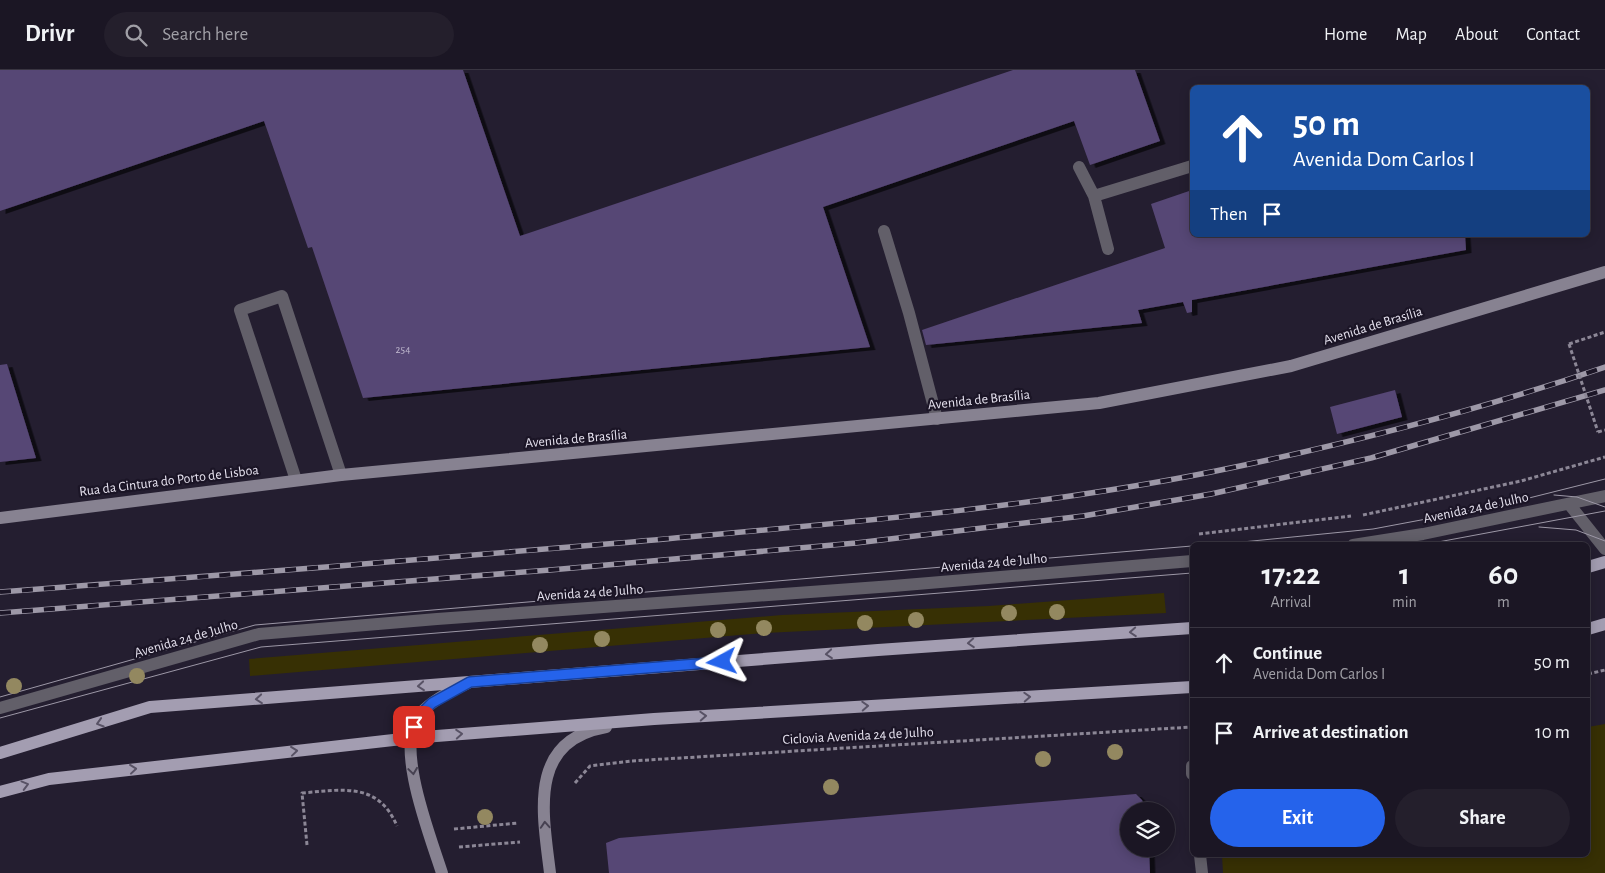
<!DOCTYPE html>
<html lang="en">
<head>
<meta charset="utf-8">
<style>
	body { margin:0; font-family:"Alegreya Sans",sans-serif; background:#241f2c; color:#f1f3f6; height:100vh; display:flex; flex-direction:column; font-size:19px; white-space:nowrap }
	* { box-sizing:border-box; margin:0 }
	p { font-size:16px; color:#a09fa6 }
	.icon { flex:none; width:28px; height:28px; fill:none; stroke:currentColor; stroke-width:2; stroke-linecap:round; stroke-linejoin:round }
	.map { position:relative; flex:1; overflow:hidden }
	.side { position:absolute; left:1190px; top:472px; width:400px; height:315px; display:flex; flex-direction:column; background:#1b1624; border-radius:8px; box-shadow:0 2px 12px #0003,0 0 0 1px #393541 }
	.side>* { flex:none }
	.hud { position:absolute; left:1190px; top:15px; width:400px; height:152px; border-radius:8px; box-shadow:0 2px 12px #0003,0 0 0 1px #393541; background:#1a4fa0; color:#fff; overflow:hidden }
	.tools { position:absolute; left:1120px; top:732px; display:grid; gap:10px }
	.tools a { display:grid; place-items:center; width:55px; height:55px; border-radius:50%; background:#1b1624; box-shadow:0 2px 12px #0003,0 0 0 1px #393541; font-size:25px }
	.pin { position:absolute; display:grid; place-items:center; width:42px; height:42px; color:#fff; margin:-21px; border-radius:10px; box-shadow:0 2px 8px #0006 }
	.me { position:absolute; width:55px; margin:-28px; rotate:265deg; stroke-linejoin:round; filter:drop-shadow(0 0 4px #0008) }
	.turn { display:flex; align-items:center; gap:18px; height:105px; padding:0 20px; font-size:22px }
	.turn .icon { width:65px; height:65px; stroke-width:2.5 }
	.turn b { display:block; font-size:35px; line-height:42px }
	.then { display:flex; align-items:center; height:48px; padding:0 20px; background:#0003; gap:10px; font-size:19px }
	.eta { display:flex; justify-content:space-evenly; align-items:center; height:85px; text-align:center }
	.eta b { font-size:30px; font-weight:600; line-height:35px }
	.primary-button { display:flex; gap:10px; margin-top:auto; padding:10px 20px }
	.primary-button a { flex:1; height:58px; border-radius:30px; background:#2563eb; color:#fff; font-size:20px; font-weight:600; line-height:58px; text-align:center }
	.primary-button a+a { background:#241f2c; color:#f1f3f6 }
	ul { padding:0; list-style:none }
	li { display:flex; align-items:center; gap:15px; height:70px; padding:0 20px; border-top:1px solid #393541 }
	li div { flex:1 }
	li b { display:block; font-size:19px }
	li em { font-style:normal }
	header { display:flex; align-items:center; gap:30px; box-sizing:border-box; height:70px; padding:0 25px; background:#1b1624; border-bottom:1px solid #393541 }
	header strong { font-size:24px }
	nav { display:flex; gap:28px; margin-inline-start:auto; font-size:18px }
	.search { width:350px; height:45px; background:#241f2c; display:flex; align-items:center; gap:12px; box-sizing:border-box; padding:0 18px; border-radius:28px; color:#a09fa6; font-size:19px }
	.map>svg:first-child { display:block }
	.green { fill:#373004 }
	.building { fill:#574675; filter:url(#shadow) }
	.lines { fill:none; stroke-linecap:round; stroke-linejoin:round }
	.path { stroke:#8c8796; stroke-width:3; stroke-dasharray:4 2.5; stroke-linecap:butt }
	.lane { stroke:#625f69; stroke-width:12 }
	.street { stroke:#625f69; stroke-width:12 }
	.secondary { stroke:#878291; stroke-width:12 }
	.primary { stroke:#a39db1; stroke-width:12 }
	.tram { stroke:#9d98a7; stroke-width:1 }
	.rail-casing { stroke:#9d98a7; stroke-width:5.5 }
	.rail { stroke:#1b1526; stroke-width:4; stroke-dasharray:11; stroke-linecap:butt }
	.path-bridge { stroke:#8c8796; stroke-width:3; stroke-dasharray:4 2.5; stroke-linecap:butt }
	.tree { fill:#938860 }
	.oneway { stroke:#585265 }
	.oneway2 { stroke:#464151 }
	.route-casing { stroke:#184099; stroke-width:12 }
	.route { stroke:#2563eb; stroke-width:9 }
	.labels { text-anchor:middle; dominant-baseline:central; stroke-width:4.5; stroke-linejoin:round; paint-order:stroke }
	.number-label { font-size:11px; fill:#c2bbd0 }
	.street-label { font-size:14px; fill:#e6e2ef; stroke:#1b1526 }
</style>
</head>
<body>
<header>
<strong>Drivr</strong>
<div class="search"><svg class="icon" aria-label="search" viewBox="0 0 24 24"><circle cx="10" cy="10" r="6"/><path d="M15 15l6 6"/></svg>Search here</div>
<nav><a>Home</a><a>Map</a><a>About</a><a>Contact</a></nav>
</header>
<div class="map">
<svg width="1605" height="803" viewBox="0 0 1605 803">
	<defs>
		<filter id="shadow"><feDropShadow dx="5.5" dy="3" stdDeviation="0" flood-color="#0009"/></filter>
	</defs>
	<rect width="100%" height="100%" fill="#241e30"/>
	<path class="green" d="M 1164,523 L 1166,543 L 765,563 L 250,606 L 249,589 L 782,545 L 989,536 Z
		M 1605,654 L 1605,803 L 1223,803 L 1222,785 L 1588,785 L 1588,657 Z"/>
	<path class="building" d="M 0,0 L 463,0 L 520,166 L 1013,0 L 1135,0 L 1160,71 L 1090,95 L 1074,51 L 823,137 L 870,277 L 363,328 L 312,177 L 308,178 L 264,51 L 0,141 Z
		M 1192,120 L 1192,165 L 1465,165 L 1466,180 L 1192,230 L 1192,242 L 1187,243 L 1183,232 L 1138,240 L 1142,253 L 926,275 L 922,260 L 1165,178 L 1151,134 Z
		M 7,294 L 36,388 L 0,392 L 0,295 Z
		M 1395,320 L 1402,347 L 1337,364 L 1330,337 Z
		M 1136,724 L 1142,730 L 1146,741 L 1129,741 L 1129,779 L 1149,779 L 1150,803 L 609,803 L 606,773 L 619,768 Z"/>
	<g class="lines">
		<path class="path" d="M 1569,274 L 1605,262
			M 1598,362 L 1605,360
			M 1363,445 L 1521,411 L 1605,387
			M 1199,464 L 1351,446
			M 1588,604 L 1605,600
			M 575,713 L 590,696 L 631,691 L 1192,657
			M 454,759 L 518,753
			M 307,775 L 302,723 C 341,720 378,711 397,756
			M 459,777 L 520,772"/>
		<path class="lane" d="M 1079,97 L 1094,126
			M 884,161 L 909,243 L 937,349
			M 1108,179 L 1094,126 L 1192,96
			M 296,410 L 240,240 L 282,226 L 341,405
			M 1569,434 L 1605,479
			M 1353,475 L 1423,464 L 1605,426
			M 0,638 L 259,564 L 437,549 L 893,516 L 1192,491"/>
		<path class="street" d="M 1192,696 L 1192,704
			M 1200,785 L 1202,803"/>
		<path class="secondary" d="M 0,448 L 341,405 L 1099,333 L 1291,296 L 1605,202
			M 442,803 C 431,768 394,676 419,645 C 433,629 452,621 470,612
			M 550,803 C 543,744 527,671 606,657"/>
		<path class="primary" d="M 1588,497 L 1605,492
			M 1588,559 L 1605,554
			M 0,683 L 150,637 L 878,580 L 1192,558
			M 0,722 L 49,709 L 411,668 L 654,649 L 1192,617"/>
		<path class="tram" d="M 1554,425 L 1577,427 L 1605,437
			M 1539,457 L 1576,460 L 1605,471
			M 1212,475 L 1373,459 L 1501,435 L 1605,409
			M 1422,475 L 1605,441
			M 0,627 L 255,555 L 1192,476
			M 0,648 L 261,577 L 1192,503"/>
		<g class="rail-casing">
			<path id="rail" d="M 0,522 C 206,507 413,490 619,473 C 816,455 1016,441 1211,402 C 1344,375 1476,341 1605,297
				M 0,543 L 550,500 L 856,473 L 1083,446 L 1211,424 L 1371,388 L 1605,320"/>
		</g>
		<use href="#rail" class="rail"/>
		<path class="path-bridge" d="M 1569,274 L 1598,362"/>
	</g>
	<g class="tree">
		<circle cx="1057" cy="542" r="8"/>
		<circle cx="1009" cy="543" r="8"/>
		<circle cx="916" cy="550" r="8"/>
		<circle cx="865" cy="553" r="8"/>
		<circle cx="764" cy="558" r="8"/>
		<circle cx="718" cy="560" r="8"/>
		<circle cx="602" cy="569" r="8"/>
		<circle cx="540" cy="575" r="8"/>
		<circle cx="137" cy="606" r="8"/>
		<circle cx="14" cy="616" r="8"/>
		<circle cx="1115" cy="682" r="8"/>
		<circle cx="1043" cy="689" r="8"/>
		<circle cx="831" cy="717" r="8"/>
		<circle cx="485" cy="747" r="8"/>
	</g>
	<defs><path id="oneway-chevron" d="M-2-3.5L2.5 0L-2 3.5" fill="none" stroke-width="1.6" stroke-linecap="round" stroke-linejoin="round" transform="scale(1.25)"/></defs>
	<g class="oneway">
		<use href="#oneway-chevron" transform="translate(1133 562) rotate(176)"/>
		<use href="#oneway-chevron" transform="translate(971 573) rotate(176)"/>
		<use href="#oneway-chevron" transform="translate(829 584) rotate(175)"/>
		<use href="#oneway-chevron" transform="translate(421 616) rotate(175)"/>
		<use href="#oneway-chevron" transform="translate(1027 627) rotate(-3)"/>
		<use href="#oneway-chevron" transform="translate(259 629) rotate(175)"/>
		<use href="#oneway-chevron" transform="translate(865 636) rotate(-3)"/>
		<use href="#oneway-chevron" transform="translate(703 646) rotate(-3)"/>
		<use href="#oneway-chevron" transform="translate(100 653) rotate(163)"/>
		<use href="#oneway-chevron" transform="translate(459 664) rotate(-4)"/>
		<use href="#oneway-chevron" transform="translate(294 681) rotate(-6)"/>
		<use href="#oneway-chevron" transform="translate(133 699) rotate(-6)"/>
		<use href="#oneway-chevron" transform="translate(25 715) rotate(-15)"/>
	</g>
	<g class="oneway2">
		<use href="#oneway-chevron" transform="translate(413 701) rotate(82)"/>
		<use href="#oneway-chevron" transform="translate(545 755) rotate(-94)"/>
	</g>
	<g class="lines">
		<g class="route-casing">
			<path id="route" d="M 414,657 L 418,647 L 432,633 L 470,612 L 722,592"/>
		</g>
		<use href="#route" class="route"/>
	</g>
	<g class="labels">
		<g class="number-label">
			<text x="403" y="279">254</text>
		</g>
		<g class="street-label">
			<text transform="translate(1373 256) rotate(-17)">Avenida de Brasília</text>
			<text transform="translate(979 330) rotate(-6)">Avenida de Brasília</text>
			<text transform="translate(576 369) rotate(-5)">Avenida de Brasília</text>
			<text transform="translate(169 411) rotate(-7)">Rua da Cintura do Porto de Lisboa</text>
			<text transform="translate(1476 438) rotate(-12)">Avenida 24 de Julho</text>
			<text transform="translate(994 493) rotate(-5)">Avenida 24 de Julho</text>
			<text transform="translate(590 523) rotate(-4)">Avenida 24 de Julho</text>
			<text transform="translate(186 569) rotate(-16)">Avenida 24 de Julho</text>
			<text transform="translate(858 666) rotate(-3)">Ciclovia Avenida 24 de Julho</text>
		</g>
	</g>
</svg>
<div class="tools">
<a><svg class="icon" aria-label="layers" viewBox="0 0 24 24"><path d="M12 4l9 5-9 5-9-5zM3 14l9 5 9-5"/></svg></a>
</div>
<div class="pin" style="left:414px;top:657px;background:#d93025"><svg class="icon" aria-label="arrive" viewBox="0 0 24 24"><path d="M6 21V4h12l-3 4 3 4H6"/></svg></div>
<svg class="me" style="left:722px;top:592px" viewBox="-20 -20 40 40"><path d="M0-17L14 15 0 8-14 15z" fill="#2563eb" stroke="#fff" stroke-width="4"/></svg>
<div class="hud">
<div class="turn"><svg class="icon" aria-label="ahead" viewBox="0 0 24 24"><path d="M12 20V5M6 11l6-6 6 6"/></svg><div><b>50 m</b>Avenida Dom Carlos I</div></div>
<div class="then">Then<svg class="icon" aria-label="arrive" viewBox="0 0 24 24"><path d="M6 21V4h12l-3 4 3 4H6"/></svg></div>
</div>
<section class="side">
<div class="eta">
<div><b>17:22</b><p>Arrival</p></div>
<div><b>1</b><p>min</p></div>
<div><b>60</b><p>m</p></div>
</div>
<ul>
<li><svg class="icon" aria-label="ahead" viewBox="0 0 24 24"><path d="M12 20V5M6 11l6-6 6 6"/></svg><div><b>Continue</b><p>Avenida Dom Carlos I</p></div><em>50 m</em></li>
<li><svg class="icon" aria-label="arrive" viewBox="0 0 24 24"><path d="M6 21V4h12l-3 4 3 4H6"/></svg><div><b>Arrive at destination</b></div><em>10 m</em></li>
</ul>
<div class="primary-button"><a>Exit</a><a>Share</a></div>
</section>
</div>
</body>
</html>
